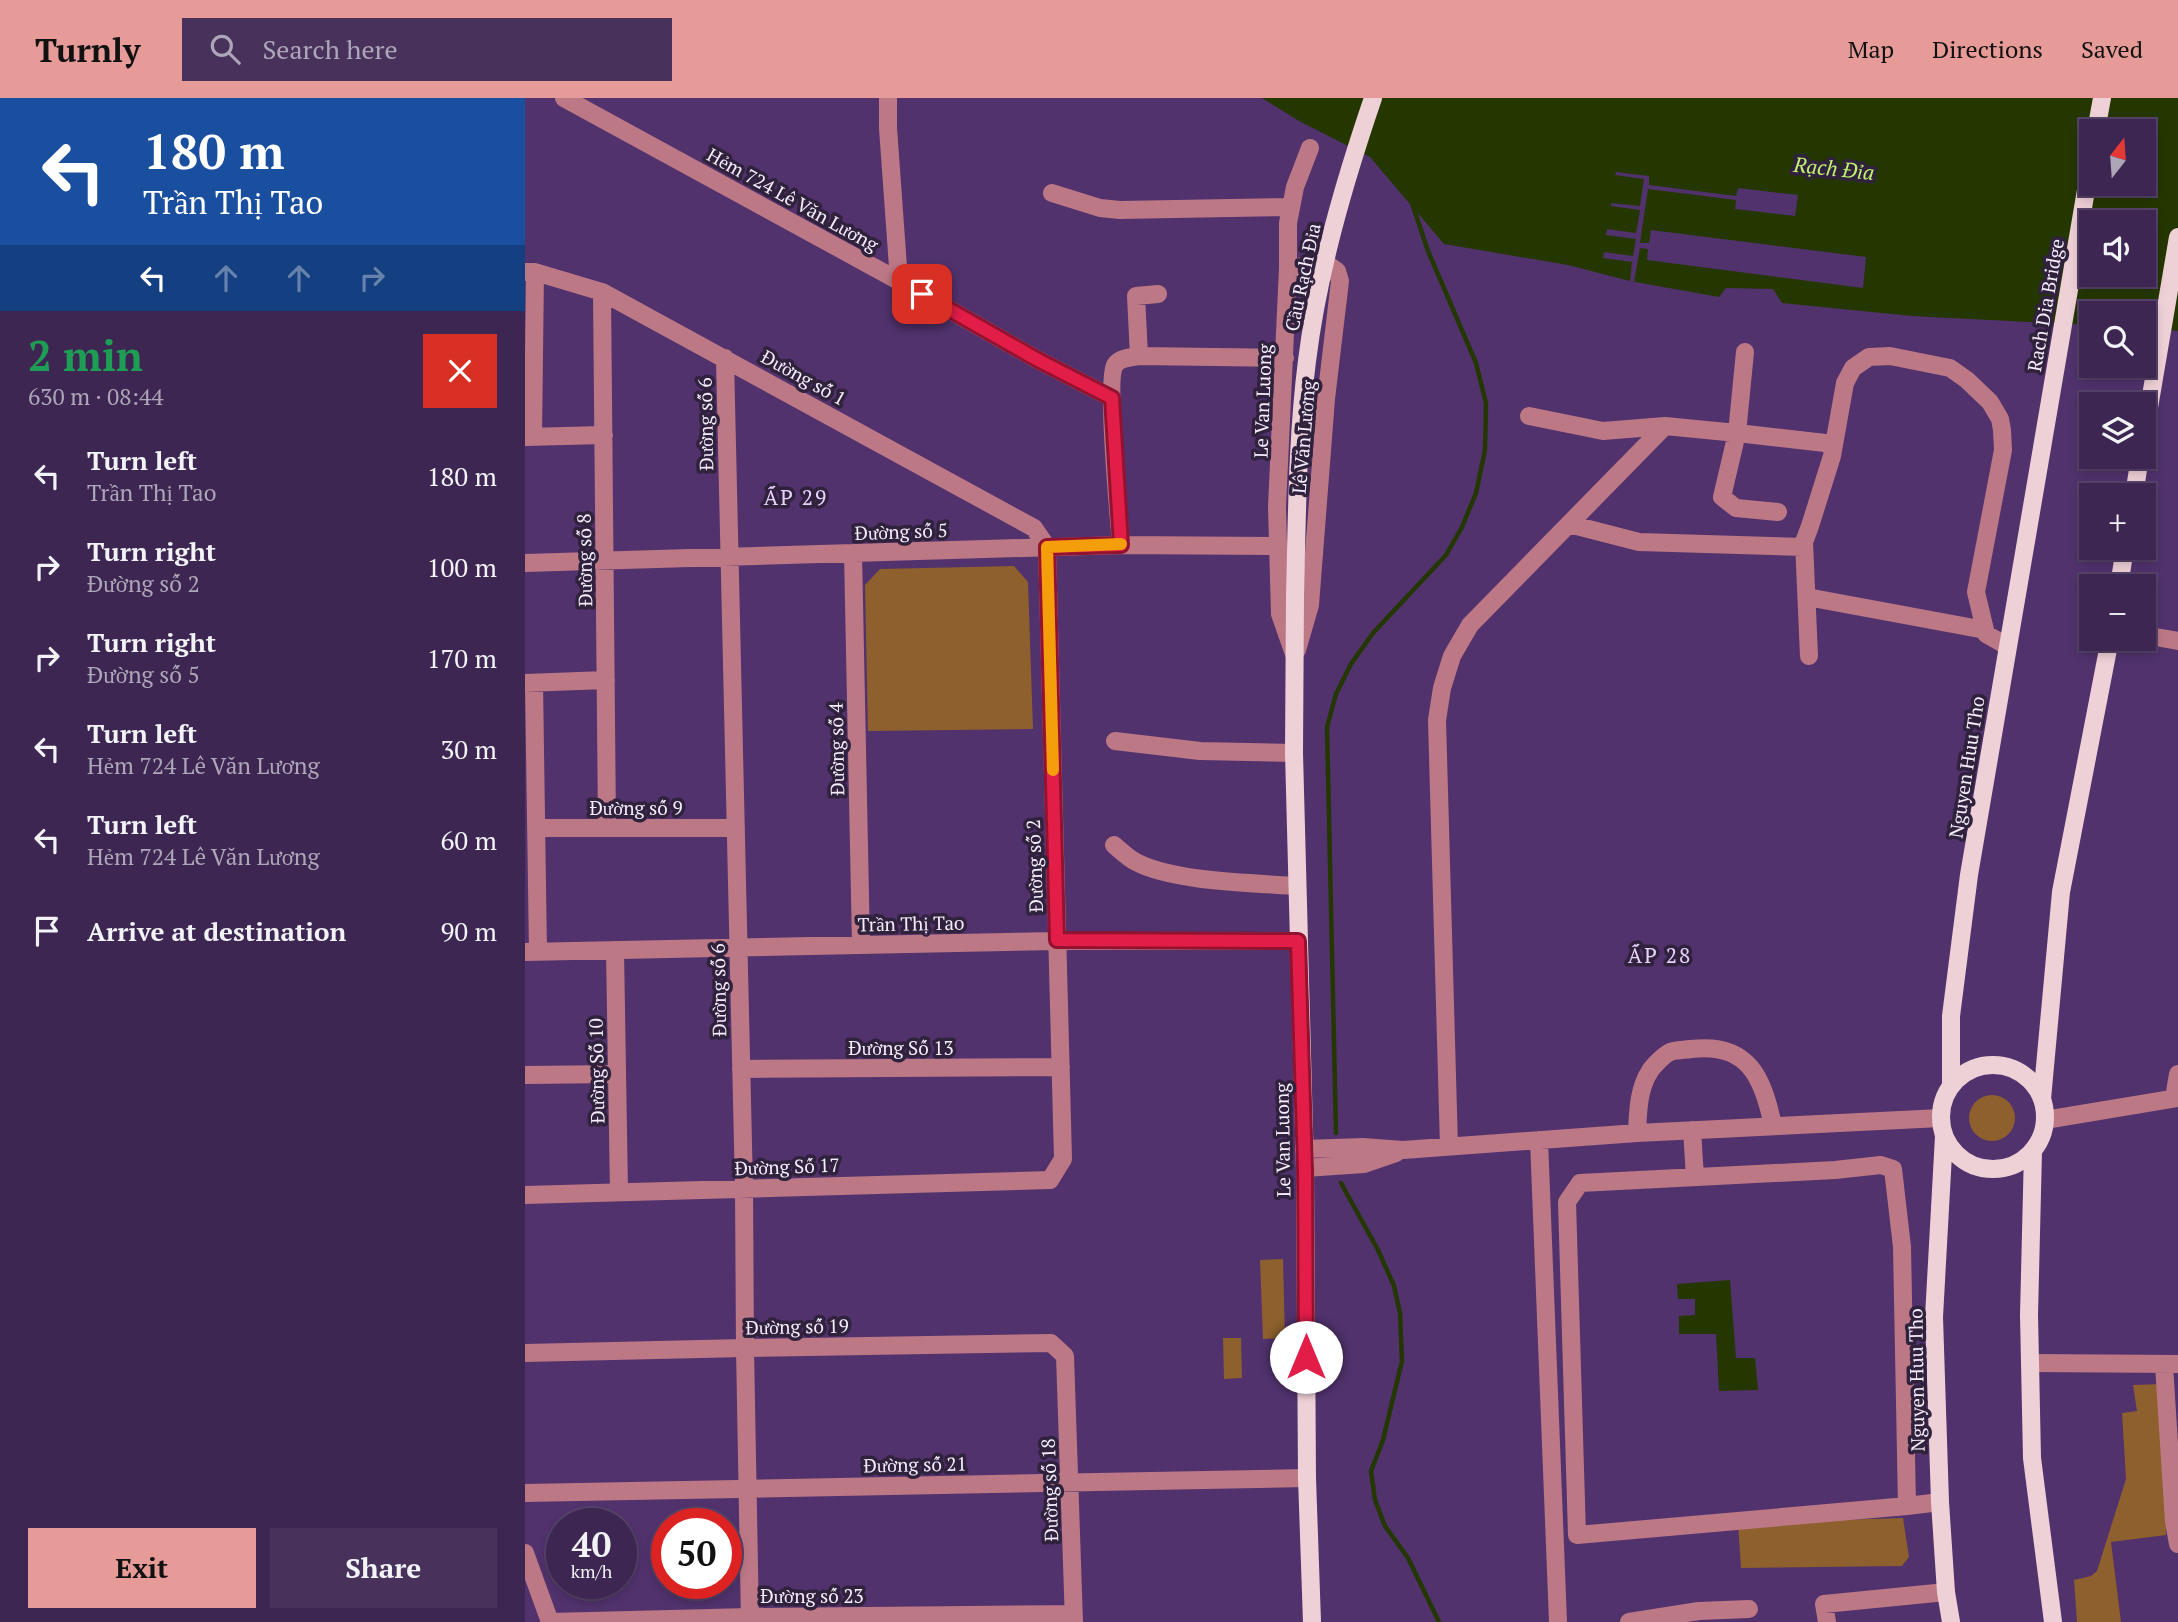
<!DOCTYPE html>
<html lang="en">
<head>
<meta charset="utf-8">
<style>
	body { margin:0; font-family:"PT Serif",serif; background:#48325c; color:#f1f3f6; height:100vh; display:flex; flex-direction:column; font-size:26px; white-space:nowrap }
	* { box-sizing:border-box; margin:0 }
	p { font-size:23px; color:#ada5b8 }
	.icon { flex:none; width:38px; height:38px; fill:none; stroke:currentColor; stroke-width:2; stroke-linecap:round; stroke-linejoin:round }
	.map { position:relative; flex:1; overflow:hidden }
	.sheet { display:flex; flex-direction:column; background:#3d2652; width:525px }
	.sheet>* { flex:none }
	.guide { background:#1a4fa0; color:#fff; overflow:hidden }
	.needle { width:46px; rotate:17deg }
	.tools { position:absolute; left:1554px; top:21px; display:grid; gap:14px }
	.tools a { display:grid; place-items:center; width:77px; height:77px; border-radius:0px; background:#3d2652; box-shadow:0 4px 10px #0003,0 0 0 2px #564369; font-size:35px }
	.speed { position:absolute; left:21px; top:1410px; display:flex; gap:14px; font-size:35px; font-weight:700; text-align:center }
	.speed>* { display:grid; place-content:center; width:91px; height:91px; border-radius:50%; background:#3d2652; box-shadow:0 4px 10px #0003,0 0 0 2px #564369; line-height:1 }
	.speed small { font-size:18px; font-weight:400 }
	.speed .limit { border:10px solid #d22; background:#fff; color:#111 }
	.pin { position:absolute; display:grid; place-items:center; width:60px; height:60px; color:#fff; margin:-30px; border-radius:14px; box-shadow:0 4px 10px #0006 }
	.me { position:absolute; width:77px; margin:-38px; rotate:0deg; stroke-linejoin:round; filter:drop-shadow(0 0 5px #0008) }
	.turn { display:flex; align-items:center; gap:24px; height:147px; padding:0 28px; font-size:32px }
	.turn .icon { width:91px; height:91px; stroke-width:2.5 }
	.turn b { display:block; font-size:49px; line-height:60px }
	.lanes { display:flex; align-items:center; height:66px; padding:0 28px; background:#0003; justify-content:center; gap:35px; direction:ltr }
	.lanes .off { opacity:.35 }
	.round { display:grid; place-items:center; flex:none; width:74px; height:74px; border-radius:0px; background:#48325c }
	.summary { display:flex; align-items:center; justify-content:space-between; height:119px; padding:0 28px }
	h1 { font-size:42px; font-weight:600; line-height:52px; color:#1e9e55 }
	.cta { display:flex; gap:14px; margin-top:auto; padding:14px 28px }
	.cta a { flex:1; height:80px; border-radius:0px; background:#e69b98; color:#111; font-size:28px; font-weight:600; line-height:80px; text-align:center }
	.cta a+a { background:#48325c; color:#f1f3f6 }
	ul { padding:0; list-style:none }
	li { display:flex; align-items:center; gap:21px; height:91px; padding:0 28px }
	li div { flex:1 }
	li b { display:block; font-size:26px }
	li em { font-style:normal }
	header { display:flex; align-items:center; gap:42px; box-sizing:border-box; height:98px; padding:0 35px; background:#e69b98; color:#111 }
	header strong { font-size:33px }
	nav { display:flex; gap:38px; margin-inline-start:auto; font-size:24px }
	.search { width:490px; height:63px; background:#48325c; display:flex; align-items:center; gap:18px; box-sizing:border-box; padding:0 24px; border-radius:0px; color:#ada5b8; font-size:26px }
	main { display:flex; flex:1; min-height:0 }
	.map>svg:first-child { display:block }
	.green { fill:#8d602d }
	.water { fill:#253700; fill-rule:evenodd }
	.pier { fill:#51326d }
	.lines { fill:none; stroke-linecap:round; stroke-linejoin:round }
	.stream { stroke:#253700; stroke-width:4.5 }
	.minor { stroke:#bd7886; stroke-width:18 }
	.major { stroke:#eed1d6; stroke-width:18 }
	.major-bridge { stroke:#eed1d6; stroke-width:18 }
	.route-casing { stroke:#92132f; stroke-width:18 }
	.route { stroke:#e11d48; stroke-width:12 }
	.slow { stroke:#f59e0b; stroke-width:12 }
	.labels { text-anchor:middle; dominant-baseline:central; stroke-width:7; stroke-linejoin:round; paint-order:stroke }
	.street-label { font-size:19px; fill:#f4edfc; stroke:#30223d }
	.water-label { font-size:21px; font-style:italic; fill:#c2f270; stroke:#30223d }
	.neighbourhood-label { font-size:21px; letter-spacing:2px; fill:#e6d2fc; stroke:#30223d }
</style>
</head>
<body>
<header>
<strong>Turnly</strong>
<div class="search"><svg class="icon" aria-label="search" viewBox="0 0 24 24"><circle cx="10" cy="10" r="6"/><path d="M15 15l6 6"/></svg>Search here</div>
<nav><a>Map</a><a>Directions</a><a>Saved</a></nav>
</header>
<main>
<section class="sheet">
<div class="guide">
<div class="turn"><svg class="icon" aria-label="left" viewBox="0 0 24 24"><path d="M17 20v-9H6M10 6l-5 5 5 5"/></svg><div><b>180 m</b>Trần Thị Tao</div></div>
<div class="lanes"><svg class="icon" aria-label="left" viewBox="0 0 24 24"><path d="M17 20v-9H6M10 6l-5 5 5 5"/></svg><svg class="icon off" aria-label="ahead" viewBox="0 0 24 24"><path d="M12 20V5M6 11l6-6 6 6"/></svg><svg class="icon off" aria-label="ahead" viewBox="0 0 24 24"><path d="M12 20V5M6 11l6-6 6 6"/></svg><svg class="icon off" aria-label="right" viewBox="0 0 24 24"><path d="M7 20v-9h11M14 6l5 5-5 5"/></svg></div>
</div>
<div class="summary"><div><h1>2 min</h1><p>630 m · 08:44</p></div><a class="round" style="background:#d93025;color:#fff"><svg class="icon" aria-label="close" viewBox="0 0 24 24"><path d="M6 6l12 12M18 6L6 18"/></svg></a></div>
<ul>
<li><svg class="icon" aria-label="left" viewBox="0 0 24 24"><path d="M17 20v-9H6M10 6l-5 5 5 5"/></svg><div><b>Turn left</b><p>Trần Thị Tao</p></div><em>180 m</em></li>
<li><svg class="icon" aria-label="right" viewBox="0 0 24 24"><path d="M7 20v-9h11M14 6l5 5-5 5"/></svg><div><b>Turn right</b><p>Đường số 2</p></div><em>100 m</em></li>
<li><svg class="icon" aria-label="right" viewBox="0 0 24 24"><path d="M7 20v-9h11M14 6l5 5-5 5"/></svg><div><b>Turn right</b><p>Đường số 5</p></div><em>170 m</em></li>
<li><svg class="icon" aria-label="left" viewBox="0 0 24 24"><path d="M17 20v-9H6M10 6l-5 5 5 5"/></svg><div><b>Turn left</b><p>Hẻm 724 Lê Văn Lương</p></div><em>30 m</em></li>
<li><svg class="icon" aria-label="left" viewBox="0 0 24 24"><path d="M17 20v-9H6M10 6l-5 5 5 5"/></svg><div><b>Turn left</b><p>Hẻm 724 Lê Văn Lương</p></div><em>60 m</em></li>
<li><svg class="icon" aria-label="arrive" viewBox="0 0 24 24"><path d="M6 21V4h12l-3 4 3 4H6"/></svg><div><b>Arrive at destination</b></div><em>90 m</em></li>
</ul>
<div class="cta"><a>Exit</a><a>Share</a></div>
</section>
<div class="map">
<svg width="1653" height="1524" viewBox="0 0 1653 1524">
	<rect width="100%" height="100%" fill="#51326d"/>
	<path class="green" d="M 489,468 L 503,484 L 508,631 L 343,633 L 340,487 L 355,471 Z
		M1444 1020a23 23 0 1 1 46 0a23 23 0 1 1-46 0Z
		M 758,1161 L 760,1240 L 738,1241 L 735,1162 Z
		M 698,1240 L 716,1240 L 717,1280 L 699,1281 Z
		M 1638,1286 L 1641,1437 L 1586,1444 L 1596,1524 L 1552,1524 L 1549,1482 L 1566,1478 L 1572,1473 L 1601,1381 L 1597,1315 L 1612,1313 L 1608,1287 Z
		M 1378,1420 L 1384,1459 L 1377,1468 L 1216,1470 L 1213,1425 Z"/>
	<path class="water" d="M 737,0 L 1653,0 L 1653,233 L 1619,230 L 1619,215 L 1566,215 L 1566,227 L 1387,218 L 1257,205 L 1248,191 L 1201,190 L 1194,199 L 1105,183 L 1043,167 L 919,146 L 845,59 L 774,23 ZM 1566,33 L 1619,33 L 1619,86 L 1566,86 ZM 1566,124 L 1619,124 L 1619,177 L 1566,177 Z
		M 1205,1182 L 1211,1260 L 1230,1260 L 1233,1292 L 1194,1293 L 1191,1236 L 1154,1236 L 1154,1218 L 1170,1217 L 1170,1201 L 1153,1201 L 1152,1186 Z"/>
	<path class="pier" d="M 1091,74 L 1124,78 L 1124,87 L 1211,98 L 1213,90 L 1273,97 L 1270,118 L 1210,111 L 1211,102 L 1123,91 L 1115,145 L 1124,145 L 1126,132 L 1341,159 L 1338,190 L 1122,162 L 1123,151 L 1115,150 L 1109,184 L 1105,183 L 1107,164 L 1078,160 L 1079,154 L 1108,158 L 1111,141 L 1081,137 L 1082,131 L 1111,135 L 1115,112 L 1086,108 L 1086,105 L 1115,108 L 1119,81 L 1090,77 Z"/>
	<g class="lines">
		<path class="stream" d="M 811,1035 L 802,629 L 811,596 L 826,566 L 848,535 L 921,457 L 937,429 L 951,395 L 960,352 L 961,305 L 951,265 L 903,153 L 887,105
			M 816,1085 L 853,1152 L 869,1188 L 875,1215 L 877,1263 L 858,1342 L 846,1373 L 850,1402 L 860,1428 L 883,1460 L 914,1524"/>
		<path class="minor" d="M 39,0 L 374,183 L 513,262 L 587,300
			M 363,0 L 363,30 L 374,183
			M 527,95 L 575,110 L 595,112 L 765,109
			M 763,170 L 802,166 L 812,173 L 815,183 L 801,301 L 785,507 L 772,552
			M 0,174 L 10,174 L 77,194 L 509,430 L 522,449 L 538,1061 L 525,1082 L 0,1097
			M 77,194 L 82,729
			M 614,258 L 611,198 L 633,196
			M 200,260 L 219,1090 L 220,1250 L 225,1524
			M 1004,318 L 1078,333 L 1140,328
			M 0,339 L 79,337
			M 8,339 L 10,174
			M 1253,414 L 1211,410 L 1197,399 L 1212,335 L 1309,346
			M 1044,426 L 1114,444 L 1279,449
			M 596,447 C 594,422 581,280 590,267 C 594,260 606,259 614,258 L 760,260
			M 328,455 L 336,847
			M 0,465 L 596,447 L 753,448
			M 1282,499 L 1460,532
			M 1619,537 L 1653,543
			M 769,556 L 755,516 L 752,409 L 763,170 L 763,125 L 770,89 L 785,50
			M 1284,558 L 1279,444 L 1285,428 L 1307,358 L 1320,285 L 1328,270 L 1344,259 L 1365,258 L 1425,270 L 1442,282 L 1465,304 L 1475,321 L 1477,332 L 1478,352 L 1451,494 L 1461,536 L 1482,548
			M 0,585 L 81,582
			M 9,585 L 13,854
			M 590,643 L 675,653 L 769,655
			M 11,730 L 211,730
			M 589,747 C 596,753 603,760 611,764 C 649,784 728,785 772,788
			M 90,852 L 94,1094
			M 0,854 L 532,843 L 773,843
			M 216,971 L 536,969
			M 0,977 L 92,976
			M 1649,1000 L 1653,976
			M 1520,1022 L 1653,1000
			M 1167,1032 L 1170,1079
			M 1112,1035 C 1113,1015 1113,991 1125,973 C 1128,968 1139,957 1145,954 C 1150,952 1160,952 1166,951 C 1223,944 1238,979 1248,1028
			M 1014,1042 L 1033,1524
			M 924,1049 L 912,622 L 917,590 L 927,558 L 945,527 L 1140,328 L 1212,335 L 1220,254
			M 779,1051 L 838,1049 L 878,1052 L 1112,1035 L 1416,1020
			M 780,1070 L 839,1066 L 871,1055
			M 0,1255 L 220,1250 L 526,1245 L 540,1258 L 549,1524
			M 1505,1265 L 1653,1266
			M 1639,1267 L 1649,1424 L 1653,1446
			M 0,1395 L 782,1380
			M 1382,1408 L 1377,1149 L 1368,1071 L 1356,1067 L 1310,1072 L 1055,1085 L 1042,1104 L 1052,1437 L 1382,1408 L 1415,1404
			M 0,1455 L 25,1524
			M 25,1524 L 225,1519 L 549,1516
			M 1104,1524 L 1174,1513 L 1224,1511
			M 1302,1524 L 1299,1506 L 1421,1494"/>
		<path class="major" d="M 1571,33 L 1577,0
			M 1619,339 L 1653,139
			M 1609,397 L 1615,359
			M 1594,488 L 1600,450
			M 770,498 L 769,655 L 780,1070 L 782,1380 L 787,1524
			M1416 1019a52 52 0 1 1 104 0a52 52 0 1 1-104 0Z
			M 1426,987 L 1426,918 L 1444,777 L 1566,63
			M 1517,1001 L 1536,794 L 1585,541
			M 1419,1038 L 1409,1219 L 1415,1404 L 1421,1494 L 1426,1524
			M 1508,1053 L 1504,1217 L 1507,1360 L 1528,1524"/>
		<path class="major-bridge" d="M 770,498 C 772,420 772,341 782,263 C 793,174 819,85 848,0"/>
	</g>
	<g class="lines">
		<g class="route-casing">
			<path id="route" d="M 397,196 L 513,262 L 587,300 L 596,447 L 522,449 L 532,842 L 773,843 L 780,1070 L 781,1259"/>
		</g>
		<use href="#route" class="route"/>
		<path class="slow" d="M 528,672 L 522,449 L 596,446"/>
	</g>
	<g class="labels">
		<g class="street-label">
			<text transform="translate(268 101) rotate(29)">Hẻm 724 Lê Văn Lương</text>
			<text transform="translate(777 179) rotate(-78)">Cầu Rạch Đỉa</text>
			<text transform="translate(1520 207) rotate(-80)">Rach Dia Bridge</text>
			<text transform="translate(279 279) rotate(29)">Đường số 1</text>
			<text transform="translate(737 303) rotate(-88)">Le Van Luong</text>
			<text transform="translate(180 326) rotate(-91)">Đường số 6</text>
			<text transform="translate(778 339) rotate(-85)">Lê Văn Lương</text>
			<text transform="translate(376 433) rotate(-2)">Đường số 5</text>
			<text transform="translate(59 462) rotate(-91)">Đường số 8</text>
			<text transform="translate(311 651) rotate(-91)">Đường số 4</text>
			<text transform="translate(1441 669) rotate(-81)">Nguyen Huu Tho</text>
			<text x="111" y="709">Đường số 9</text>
			<text transform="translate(509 768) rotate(-92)">Đường số 2</text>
			<text transform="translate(386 825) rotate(-1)">Trần Thị Tao</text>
			<text transform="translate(193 892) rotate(-91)">Đường số 6</text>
			<text x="376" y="949">Đường Số 13</text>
			<text transform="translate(71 973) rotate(-91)">Đường Số 10</text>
			<text transform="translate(757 1042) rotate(-91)">Le Van Luong</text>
			<text transform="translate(262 1068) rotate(-2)">Đường Số 17</text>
			<text transform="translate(272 1228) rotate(-1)">Đường số 19</text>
			<text transform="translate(1391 1282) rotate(-91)">Nguyen Huu Tho</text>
			<text transform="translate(390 1366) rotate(-1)">Đường số 21</text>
			<text transform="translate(524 1392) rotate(-92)">Đường số 18</text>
			<text x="287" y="1497">Đường số 23</text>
		</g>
		<g class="water-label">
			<text transform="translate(1309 70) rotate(6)">Rạch Đỉa</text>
		</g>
		<g class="neighbourhood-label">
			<text x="271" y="399">ẤP 29</text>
			<text x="1135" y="857">ẤP 28</text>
		</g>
	</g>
</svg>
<div class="tools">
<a><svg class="needle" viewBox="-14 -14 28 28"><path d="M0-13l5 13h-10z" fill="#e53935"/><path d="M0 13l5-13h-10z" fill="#ada5b8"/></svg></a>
<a><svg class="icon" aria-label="sound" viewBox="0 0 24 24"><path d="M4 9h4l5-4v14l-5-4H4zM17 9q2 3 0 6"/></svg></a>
<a><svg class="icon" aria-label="search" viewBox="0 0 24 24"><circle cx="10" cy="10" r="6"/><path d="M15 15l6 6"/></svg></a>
<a><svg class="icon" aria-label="layers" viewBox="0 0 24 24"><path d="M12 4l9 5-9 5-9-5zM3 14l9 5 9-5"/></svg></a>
<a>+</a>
<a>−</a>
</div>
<div class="speed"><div>40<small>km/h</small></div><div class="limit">50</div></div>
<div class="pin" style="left:397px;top:196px;background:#d93025"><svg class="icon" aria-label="arrive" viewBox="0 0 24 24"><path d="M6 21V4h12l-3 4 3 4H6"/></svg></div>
<svg class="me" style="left:781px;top:1259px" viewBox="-20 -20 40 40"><circle r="19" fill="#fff"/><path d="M0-13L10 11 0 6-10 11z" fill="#e11d48"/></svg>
</div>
</main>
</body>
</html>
